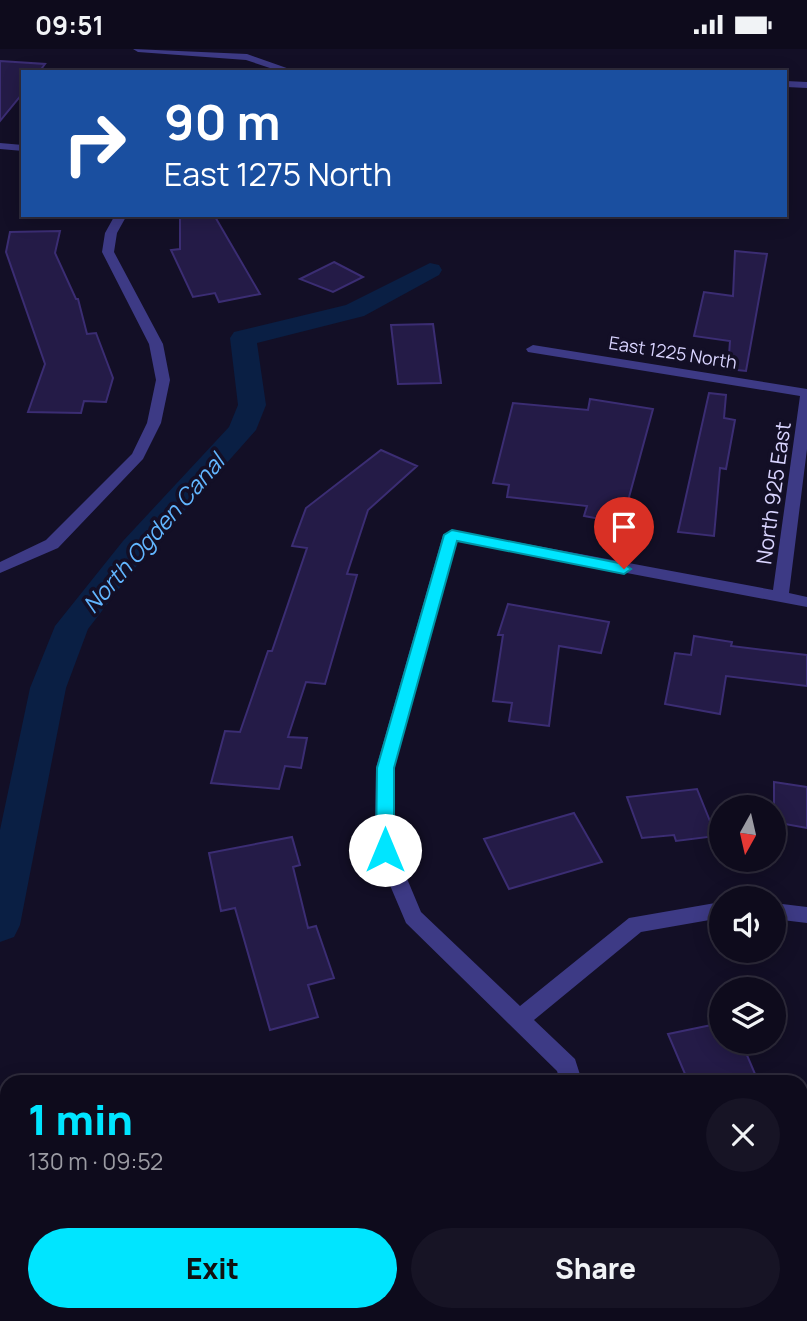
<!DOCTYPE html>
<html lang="en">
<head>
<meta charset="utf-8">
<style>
	body { margin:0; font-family:Manrope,sans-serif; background:#171425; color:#f1f3f6; height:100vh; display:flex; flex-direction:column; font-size:26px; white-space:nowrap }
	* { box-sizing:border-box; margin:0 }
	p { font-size:23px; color:#9b9ba3 }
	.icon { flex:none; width:38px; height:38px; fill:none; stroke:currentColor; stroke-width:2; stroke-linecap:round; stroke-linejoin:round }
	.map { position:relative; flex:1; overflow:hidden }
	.details { position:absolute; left:0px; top:1026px; width:808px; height:247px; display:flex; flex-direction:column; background:#0e0b1c; border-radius:21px 21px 0 0; box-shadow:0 4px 18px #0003,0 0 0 2px #2e2b3b }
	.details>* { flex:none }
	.banner { position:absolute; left:21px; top:21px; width:766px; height:147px; border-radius:0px; box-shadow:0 4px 18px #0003,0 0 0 2px #2e2b3b; background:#1a4fa0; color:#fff; overflow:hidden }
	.needle { width:46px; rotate:188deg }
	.buttons { position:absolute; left:709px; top:746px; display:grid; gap:14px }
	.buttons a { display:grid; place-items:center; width:77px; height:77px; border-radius:50%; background:#0e0b1c; box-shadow:0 4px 18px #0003,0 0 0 2px #2e2b3b; font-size:35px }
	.pin { position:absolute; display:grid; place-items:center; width:60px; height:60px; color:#fff; margin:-72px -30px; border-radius:50% 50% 50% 0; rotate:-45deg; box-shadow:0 0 7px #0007 }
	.pin .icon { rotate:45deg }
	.me { position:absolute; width:77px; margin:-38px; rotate:0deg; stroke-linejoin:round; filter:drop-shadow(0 0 5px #0008) }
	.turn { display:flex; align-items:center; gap:24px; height:147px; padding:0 28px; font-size:32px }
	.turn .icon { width:91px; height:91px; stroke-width:2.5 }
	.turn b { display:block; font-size:49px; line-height:60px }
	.round { display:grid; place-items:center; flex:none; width:74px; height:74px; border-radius:37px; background:#171425 }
	.summary { display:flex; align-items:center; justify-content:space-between; height:119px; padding:0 28px }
	h1 { font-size:42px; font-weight:800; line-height:52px; color:#00e5ff }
	.cta { display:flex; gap:14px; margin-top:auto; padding:14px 28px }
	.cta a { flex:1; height:80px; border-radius:42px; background:#00e5ff; color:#111; font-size:28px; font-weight:800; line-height:80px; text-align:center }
	.cta a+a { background:#171425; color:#f1f3f6 }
	.status { display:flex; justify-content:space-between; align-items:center; height:49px; padding:0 35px; background:#0e0b1c; direction:ltr }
	.status svg { height:19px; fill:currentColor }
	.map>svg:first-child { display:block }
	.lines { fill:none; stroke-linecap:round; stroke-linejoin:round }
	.canal { fill:#0a1f44; fill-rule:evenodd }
	.building { fill:#241b47; stroke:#3b2d73; stroke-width:2 }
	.minor { fill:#3d3a85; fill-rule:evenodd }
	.route { fill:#00e5ff; stroke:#0095a6; stroke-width:2 }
	.labels { text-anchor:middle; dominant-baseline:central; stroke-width:7; stroke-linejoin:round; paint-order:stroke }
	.far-street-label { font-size:18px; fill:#d9d4ff; stroke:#130f26 }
	.street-label { font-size:21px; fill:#d9d4ff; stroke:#130f26 }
	.water-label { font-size:23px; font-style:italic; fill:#62b6ff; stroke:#130f26 }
</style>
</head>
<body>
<div class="status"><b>09:51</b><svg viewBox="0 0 49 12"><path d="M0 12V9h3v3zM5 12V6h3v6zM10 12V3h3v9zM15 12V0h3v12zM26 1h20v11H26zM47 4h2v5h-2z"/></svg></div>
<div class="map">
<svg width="807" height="1272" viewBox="0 0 807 1272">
	<rect width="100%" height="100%" fill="#130f26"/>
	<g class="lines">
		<path class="canal" d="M 430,214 L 439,216 L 442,221 L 439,226 L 364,267 L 257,294 L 266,356 L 256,381 L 145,506 L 88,580 L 66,639 L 20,876 L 14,888 L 0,893 L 0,781 L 30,639 L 55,577 L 123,492 L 229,378 L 238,356 L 230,289 L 234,283 L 346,256 Z"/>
	</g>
	<path class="building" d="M 0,12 L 45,15 L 39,23 L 23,23 L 23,44 L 0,72 Z
		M 180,166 L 214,166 L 260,245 L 219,253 L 215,244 L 193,248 L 171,201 L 180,200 Z
		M 60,182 L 55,204 L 76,250 L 78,250 L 87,285 L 96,284 L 113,329 L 106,353 L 84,352 L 81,364 L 28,363 L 45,315 L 6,203 L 10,183 Z
		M 735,202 L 767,205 L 746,322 L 728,320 L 730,292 L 694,287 L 704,243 L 733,247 Z
		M 334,213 L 363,228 L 333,243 L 300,230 Z
		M 433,275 L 441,334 L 398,335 L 391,276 Z
		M 709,344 L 726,346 L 724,369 L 735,371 L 726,420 L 720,419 L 714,487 L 678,483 Z
		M 590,350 L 653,360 L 622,474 L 584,467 L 587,457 L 507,448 L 509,436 L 493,434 L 513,354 L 588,361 Z
		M 381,401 L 417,417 L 368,461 L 347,525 L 357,526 L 325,635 L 306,633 L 288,688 L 307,689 L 301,719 L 285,717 L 279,740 L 211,734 L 225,682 L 240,683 L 268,602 L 272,602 L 307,499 L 292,497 L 306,459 Z
		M 508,555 L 609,573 L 601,604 L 559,597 L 549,677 L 509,672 L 512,654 L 493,652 L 503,586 L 498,586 Z
		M 694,587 L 732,593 L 731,597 L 807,606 L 807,637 L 726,627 L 720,665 L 665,655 L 675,604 L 691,606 Z
		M 774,733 L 807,738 L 807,779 L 774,773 Z
		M 697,740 L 716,787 L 676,792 L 674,786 L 642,789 L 627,748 Z
		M 574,764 L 602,813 L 509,840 L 484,790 Z
		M 292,788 L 300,816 L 293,818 L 308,879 L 316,877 L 334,929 L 308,936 L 318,968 L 270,981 L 235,859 L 221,862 L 209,804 Z
		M 721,974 L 721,992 L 741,992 L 758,1032 L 688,1032 L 668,985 Z"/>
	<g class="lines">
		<path class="minor" d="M 133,0 L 247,5 L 298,23 L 282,23 L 246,11 L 138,3 Z
			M 786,32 L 807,33 L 807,39 L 786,38 Z
			M 0,94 L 23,96 L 23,102 L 0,100 Z
			M 115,166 L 127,166 L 117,184 L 114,203 L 163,295 L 170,331 L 161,374 L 143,410 L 58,499 L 0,524 L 0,513 L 46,491 L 132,405 L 147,374 L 156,331 L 149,295 L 102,203 L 105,184 Z
			M 533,296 L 807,340 L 807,400 L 789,544 L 807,548 L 807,558 L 457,492 L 394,719 L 395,801 L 421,863 L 520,957 L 629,869 L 721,853 L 721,869 L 641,883 L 534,971 L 575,1010 L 582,1032 L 560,1032 L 557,1022 L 406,874 L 375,801 L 376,719 L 443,486 L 451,481 L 773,541 L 800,347 L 528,303 L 526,300 Z
			M 774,854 L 807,858 L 807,874 L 774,870 Z
			M 584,1265 L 610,1265 L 610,1272 L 584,1272 Z"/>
	</g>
	<path class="route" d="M 452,481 L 624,515 L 631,520 L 624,525 L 457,492 L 394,719 L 394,801 L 385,808 L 376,801 L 377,719 L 444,486 Z"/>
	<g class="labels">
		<g class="far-street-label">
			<text transform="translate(673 303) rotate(9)">East 1225 North</text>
		</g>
		<g class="street-label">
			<text transform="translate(773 444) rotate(-82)">North 925 East</text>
		</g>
		<g class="water-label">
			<text transform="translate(153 484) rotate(-49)">North Ogden Canal</text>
		</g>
	</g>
</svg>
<div class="buttons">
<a><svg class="needle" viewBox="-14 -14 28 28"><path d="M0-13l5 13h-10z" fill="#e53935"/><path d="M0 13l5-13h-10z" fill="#9b9ba3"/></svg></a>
<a><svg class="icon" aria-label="sound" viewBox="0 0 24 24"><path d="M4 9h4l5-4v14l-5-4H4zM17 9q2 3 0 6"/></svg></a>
<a><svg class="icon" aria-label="layers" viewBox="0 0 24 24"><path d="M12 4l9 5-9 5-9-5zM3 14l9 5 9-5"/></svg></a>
</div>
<div class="pin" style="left:624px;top:520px;background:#d93025"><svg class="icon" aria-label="arrive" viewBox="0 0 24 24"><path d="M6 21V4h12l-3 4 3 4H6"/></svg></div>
<svg class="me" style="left:385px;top:801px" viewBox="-20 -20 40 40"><circle r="19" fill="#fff"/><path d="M0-13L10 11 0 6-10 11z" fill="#00e5ff"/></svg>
<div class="banner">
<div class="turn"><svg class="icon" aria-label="right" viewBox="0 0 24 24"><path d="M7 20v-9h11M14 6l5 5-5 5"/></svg><div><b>90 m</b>East 1275 North</div></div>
</div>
<section class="details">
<div class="summary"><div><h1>1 min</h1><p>130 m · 09:52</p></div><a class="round"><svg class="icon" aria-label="close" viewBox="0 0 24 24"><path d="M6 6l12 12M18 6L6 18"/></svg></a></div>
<div class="cta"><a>Exit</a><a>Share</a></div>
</section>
</div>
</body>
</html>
